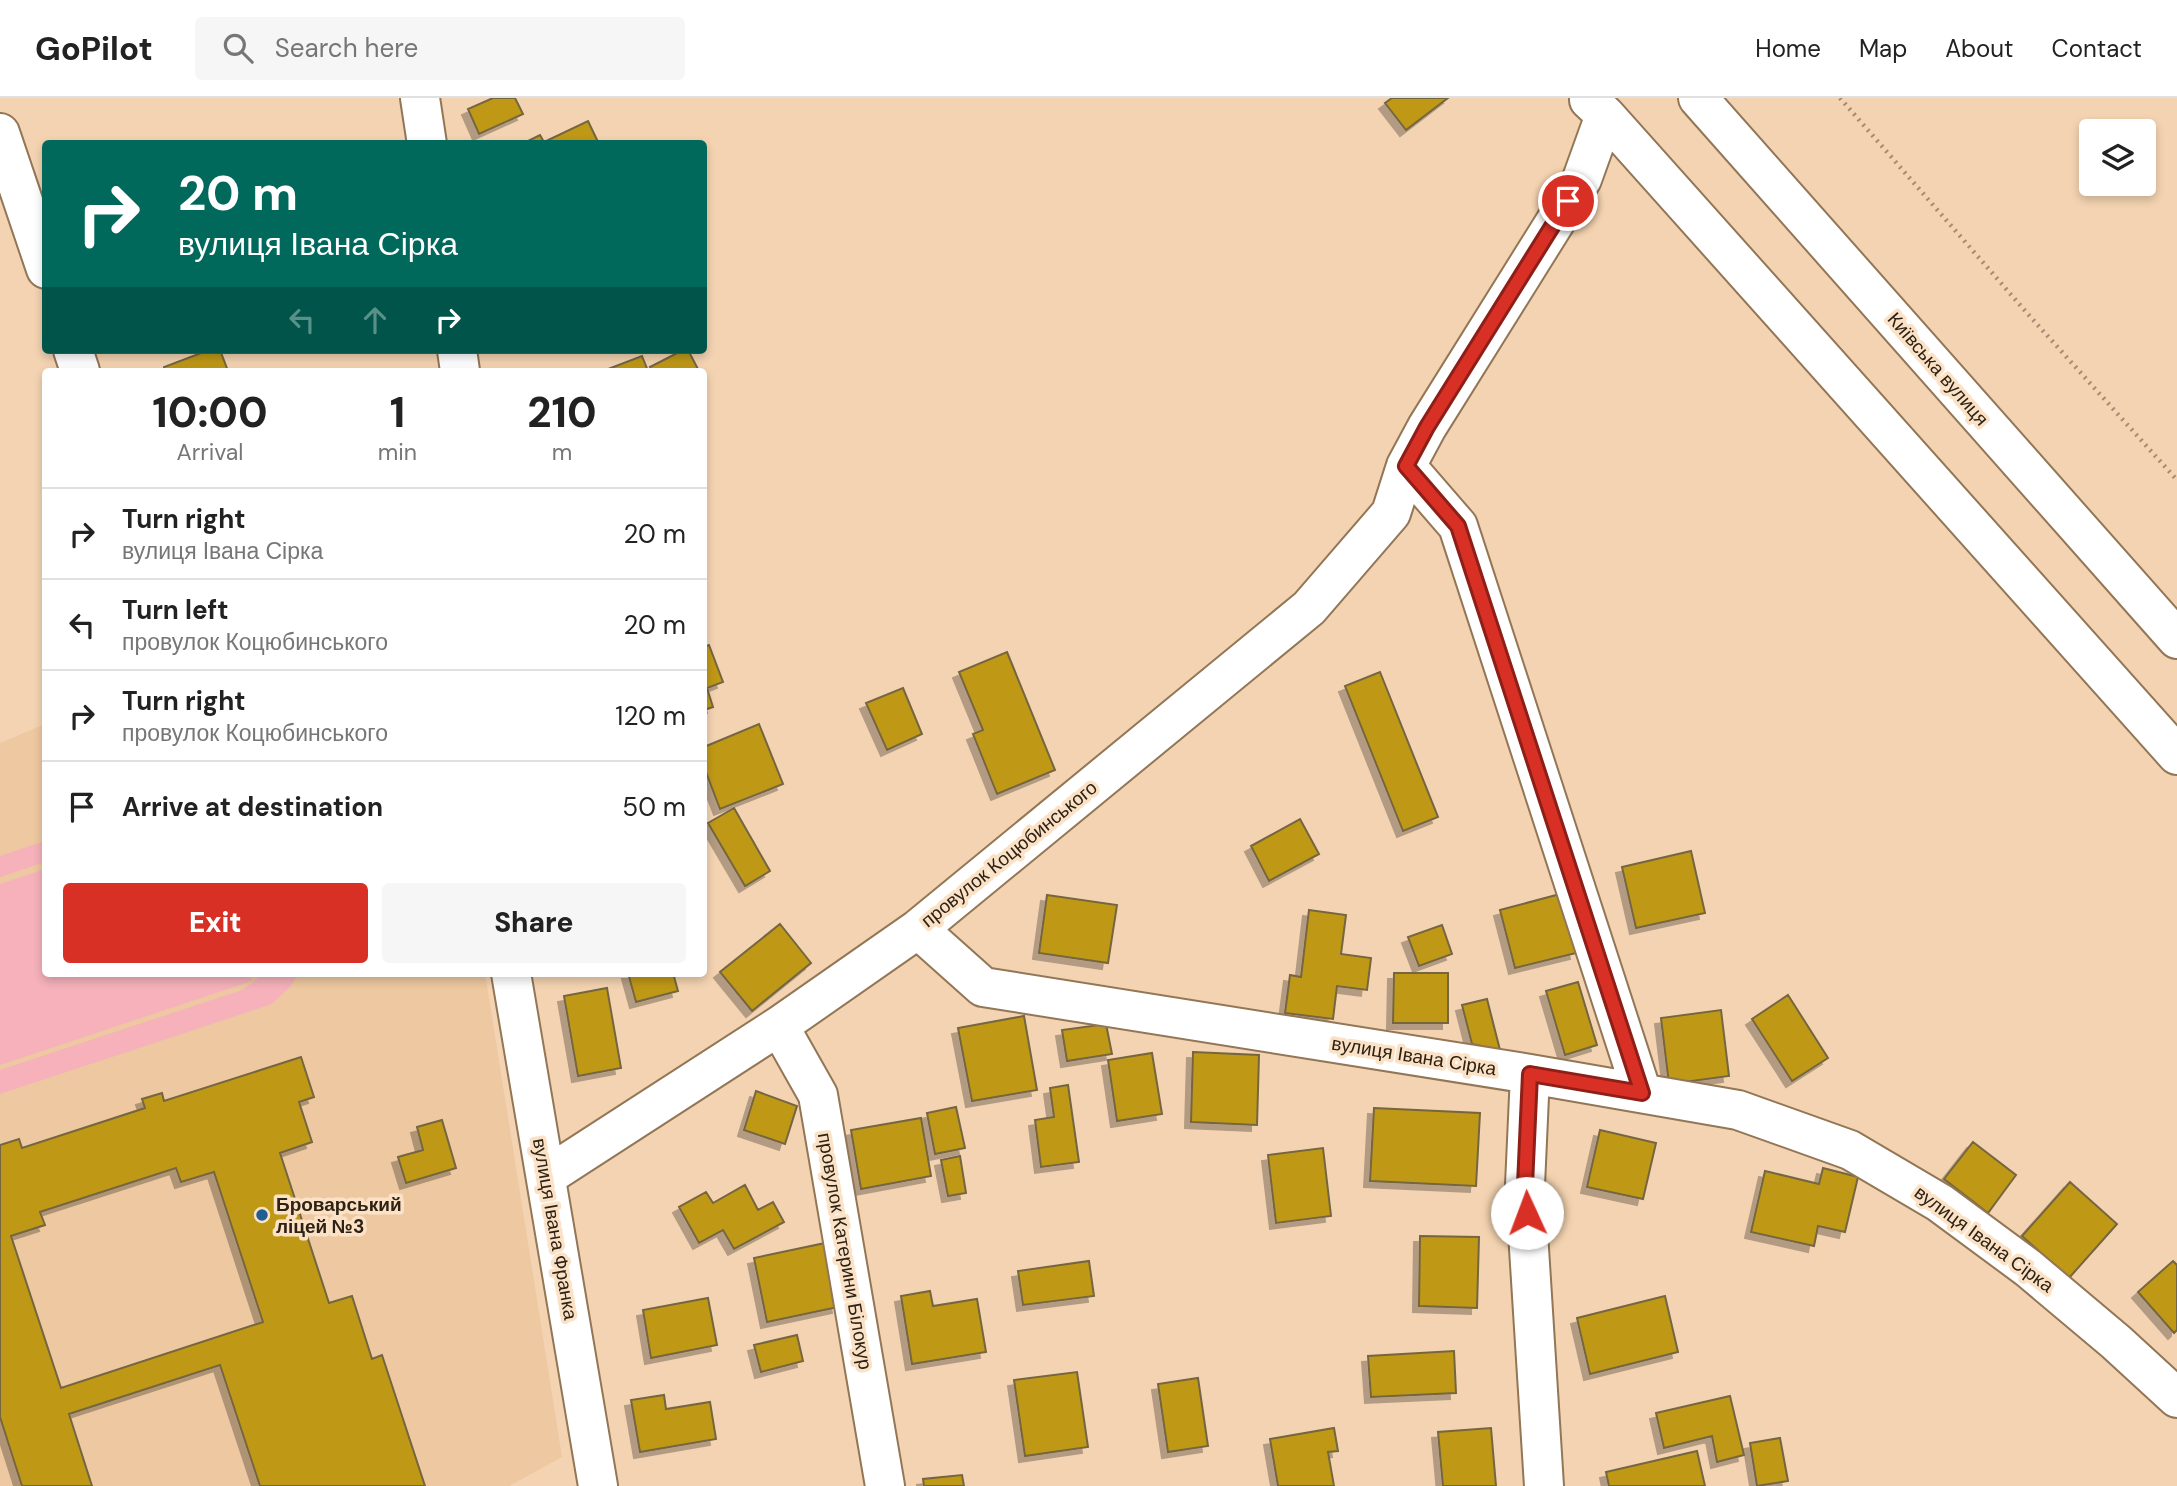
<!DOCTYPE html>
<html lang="en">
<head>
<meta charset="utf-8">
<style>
	body { margin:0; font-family:"DM Sans",sans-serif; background:#f6f6f6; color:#222; height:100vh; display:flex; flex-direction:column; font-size:26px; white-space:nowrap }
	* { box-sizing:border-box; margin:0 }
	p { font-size:23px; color:#767676 }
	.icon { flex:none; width:38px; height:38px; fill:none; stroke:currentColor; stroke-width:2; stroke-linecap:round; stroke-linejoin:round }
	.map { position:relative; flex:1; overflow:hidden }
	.panel { position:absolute; left:42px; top:270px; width:665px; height:609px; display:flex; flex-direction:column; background:#fff; border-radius:7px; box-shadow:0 4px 10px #0003 }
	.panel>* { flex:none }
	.top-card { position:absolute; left:42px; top:42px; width:665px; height:214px; border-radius:7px; box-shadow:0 4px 10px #0003; background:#00695c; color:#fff; overflow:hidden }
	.tools { position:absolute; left:2079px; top:21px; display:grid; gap:14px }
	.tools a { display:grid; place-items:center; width:77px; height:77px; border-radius:7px; background:#fff; box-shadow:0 4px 10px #0003; font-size:35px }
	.pin { position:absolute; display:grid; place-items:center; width:60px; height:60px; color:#fff; margin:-30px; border:4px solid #fff; border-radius:50%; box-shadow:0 2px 7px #0007 }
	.me { position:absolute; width:77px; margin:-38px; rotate:358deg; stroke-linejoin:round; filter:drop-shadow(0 0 5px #0008) }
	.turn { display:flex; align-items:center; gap:24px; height:147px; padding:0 21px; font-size:32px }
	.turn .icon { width:91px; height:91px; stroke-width:2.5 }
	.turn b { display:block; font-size:49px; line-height:60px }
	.lanes { display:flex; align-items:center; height:66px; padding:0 21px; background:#0003; justify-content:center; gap:35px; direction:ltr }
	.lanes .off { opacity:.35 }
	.eta { display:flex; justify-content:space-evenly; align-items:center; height:119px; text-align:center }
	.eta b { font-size:42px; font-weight:800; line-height:49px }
	.action { display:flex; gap:14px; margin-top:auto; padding:14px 21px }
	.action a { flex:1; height:80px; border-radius:7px; background:#d93025; color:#fff; font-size:28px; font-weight:800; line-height:80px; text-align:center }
	.action a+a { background:#f6f6f6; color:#222 }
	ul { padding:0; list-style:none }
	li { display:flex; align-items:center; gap:21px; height:91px; padding:0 21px; border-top:2px solid #e0e0e0 }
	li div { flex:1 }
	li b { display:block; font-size:26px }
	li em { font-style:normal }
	header { display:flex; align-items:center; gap:42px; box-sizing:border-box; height:98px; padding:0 35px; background:#fff; border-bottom:2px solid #e0e0e0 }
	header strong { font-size:33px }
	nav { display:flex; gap:38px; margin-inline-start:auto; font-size:24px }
	.search { width:490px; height:63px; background:#f6f6f6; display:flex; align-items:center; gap:18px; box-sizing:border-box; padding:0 24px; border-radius:7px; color:#767676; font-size:26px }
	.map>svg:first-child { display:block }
	.built { fill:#edc8a0 }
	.green { fill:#f6b1bb }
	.building { fill:#bf9817; stroke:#756640; stroke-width:2; fill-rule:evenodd; filter:url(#shadow) }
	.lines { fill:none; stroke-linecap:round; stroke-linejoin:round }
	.minor-casing { stroke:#927656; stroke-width:42 }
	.major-casing { stroke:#927656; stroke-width:42 }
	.path { stroke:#a48c73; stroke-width:4.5; stroke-dasharray:2 5; stroke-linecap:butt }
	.minor { stroke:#fff; stroke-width:38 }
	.major { stroke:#fff; stroke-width:38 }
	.route-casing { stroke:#8d1f18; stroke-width:18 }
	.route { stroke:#d93025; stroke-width:12 }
	.poi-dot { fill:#1f5d93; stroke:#fbe2c6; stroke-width:2.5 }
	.labels { text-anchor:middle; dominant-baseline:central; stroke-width:7; stroke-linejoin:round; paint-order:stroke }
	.street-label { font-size:19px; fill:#2e2215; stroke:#fbe2c6 }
	.poi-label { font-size:19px; font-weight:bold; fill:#2e2215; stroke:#fbe2c6; text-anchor:start }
</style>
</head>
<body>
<header>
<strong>GoPilot</strong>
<div class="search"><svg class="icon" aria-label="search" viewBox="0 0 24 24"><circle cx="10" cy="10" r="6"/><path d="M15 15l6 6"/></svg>Search here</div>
<nav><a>Home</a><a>Map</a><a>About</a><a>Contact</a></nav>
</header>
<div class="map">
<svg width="2177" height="1388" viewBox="0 0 2177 1388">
	<defs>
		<filter id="shadow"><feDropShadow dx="-6" dy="6" stdDeviation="0" flood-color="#0004"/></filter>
	</defs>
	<rect width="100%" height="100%" fill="#f3d3b1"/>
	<path class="built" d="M 45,626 L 46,875 L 485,875 L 562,1359 L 509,1388 L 0,1388 L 0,645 Z"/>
	<path class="green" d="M 45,743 L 45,764 L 0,779 L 0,758 Z
		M 45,771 L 46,875 L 249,875 L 252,883 L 0,967 L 0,786 Z
		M 265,875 L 299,875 L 290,889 L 272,906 L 0,996 L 0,972 L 242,892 Z"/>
	<path class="building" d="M 493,0 L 515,0 L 523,16 L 479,36 L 468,11 Z
		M 1392,0 L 1448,0 L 1406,32 L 1385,5 Z
		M 588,23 L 599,46 L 545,46 L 544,44 Z
		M 540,37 L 545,46 L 522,46 Z
		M 209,252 L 220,252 L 228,273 L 165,273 L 164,269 Z
		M 683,252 L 688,252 L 699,273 L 652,273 L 650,269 Z
		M 642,258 L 648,273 L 603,273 Z
		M 709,547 L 723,584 L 707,590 L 713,609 L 704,612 L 704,549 Z
		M 1007,554 L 1055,672 L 997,696 L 973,636 L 983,632 L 959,574 Z
		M 1380,574 L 1438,719 L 1403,733 L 1345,588 Z
		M 903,590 L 922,636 L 887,652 L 866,605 Z
		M 759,626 L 783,686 L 720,711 L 704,669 L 704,649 Z
		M 734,710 L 770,773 L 745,788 L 708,725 Z
		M 1300,721 L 1319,756 L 1269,783 L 1251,748 Z
		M 1691,753 L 1705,815 L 1636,830 L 1622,769 Z
		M 1560,796 L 1576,855 L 1515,870 L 1500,812 Z
		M 1047,797 L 1117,807 L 1108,865 L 1039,855 Z
		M 1309,812 L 1346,817 L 1341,856 L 1371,860 L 1367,892 L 1337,888 L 1333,921 L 1285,915 L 1290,877 L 1301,879 Z
		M 780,826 L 811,865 L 752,913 L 720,874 Z
		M 1442,827 L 1452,856 L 1419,868 L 1408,839 Z
		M 628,875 L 673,875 L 678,893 L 636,904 Z
		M 1394,875 L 1448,875 L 1448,925 L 1393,925 Z
		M 1578,884 L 1597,947 L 1565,957 L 1546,893 Z
		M 607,890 L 621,970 L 578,978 L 564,898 Z
		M 1788,897 L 1828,960 L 1792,983 L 1752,921 Z
		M 1487,901 L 1500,952 L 1472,946 L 1462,907 Z
		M 1721,912 L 1729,978 L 1669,986 L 1661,920 Z
		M 1024,918 L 1037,992 L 972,1003 L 958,930 Z
		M 1106,926 L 1112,956 L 1067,963 L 1062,932 Z
		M 1193,954 L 1259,957 L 1257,1027 L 1191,1024 Z
		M 1152,955 L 1162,1016 L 1117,1023 L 1108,962 Z
		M 301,959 L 314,999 L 299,1004 L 312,1044 L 280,1055 L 329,1205 L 352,1198 L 372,1261 L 382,1257 L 425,1388 L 260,1388 L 220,1267 L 69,1316 L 92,1388 L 22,1388 L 0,1319 L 0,1047 L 19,1041 L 22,1050 L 145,1010 L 142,1001 L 162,995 L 164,1003 ZM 176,1070 L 181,1084 L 214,1074 L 263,1224 L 61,1290 L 11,1138 L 45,1127 L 40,1114 Z
		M 1068,987 L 1079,1064 L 1041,1069 L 1035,1022 L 1054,1019 L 1050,990 Z
		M 756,993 L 797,1008 L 785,1046 L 744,1032 Z
		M 956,1009 L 965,1050 L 935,1056 L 927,1015 Z
		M 1374,1010 L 1480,1015 L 1476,1088 L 1370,1083 Z
		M 921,1020 L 931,1078 L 861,1091 L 851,1032 Z
		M 442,1022 L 456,1070 L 406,1085 L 398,1059 L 423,1052 L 417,1029 Z
		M 1600,1032 L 1656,1045 L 1643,1101 L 1587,1089 Z
		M 1973,1044 L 2016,1077 L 1988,1115 L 1944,1081 Z
		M 1323,1050 L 1331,1118 L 1276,1125 L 1268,1057 Z
		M 960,1058 L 966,1095 L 948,1098 L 941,1062 Z
		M 1823,1070 L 1858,1079 L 1845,1134 L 1818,1128 L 1814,1148 L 1751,1134 L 1765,1073 L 1819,1086 Z
		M 2070,1084 L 2117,1126 L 2069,1180 L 2022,1138 Z
		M 745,1087 L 758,1112 L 773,1104 L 784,1124 L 734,1151 L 723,1132 L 699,1145 L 679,1109 L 706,1094 L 713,1105 Z
		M 1420,1138 L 1479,1139 L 1477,1210 L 1419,1208 Z
		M 825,1145 L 838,1209 L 767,1224 L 754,1160 Z
		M 1089,1163 L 1094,1198 L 1023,1207 L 1018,1173 Z
		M 2173,1163 L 2177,1167 L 2177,1232 L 2174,1235 L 2138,1194 Z
		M 930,1193 L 933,1208 L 977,1201 L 986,1254 L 912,1266 L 901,1198 Z
		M 1665,1198 L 1678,1254 L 1590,1276 L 1577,1220 Z
		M 708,1200 L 717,1247 L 651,1260 L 643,1212 Z
		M 797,1237 L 803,1263 L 761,1274 L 754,1247 Z
		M 1454,1253 L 1456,1295 L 1371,1299 L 1368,1258 Z
		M 1077,1274 L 1088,1349 L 1025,1358 L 1014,1282 Z
		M 1198,1280 L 1208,1348 L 1168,1354 L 1158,1286 Z
		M 664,1297 L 666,1311 L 710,1304 L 716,1341 L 640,1354 L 631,1302 Z
		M 1730,1298 L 1744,1357 L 1717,1364 L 1712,1338 L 1664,1350 L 1656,1315 Z
		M 1334,1330 L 1338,1353 L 1328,1354 L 1334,1388 L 1278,1388 L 1270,1341 Z
		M 1491,1330 L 1496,1388 L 1443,1388 L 1438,1334 Z
		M 1780,1340 L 1788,1383 L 1757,1388 L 1750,1345 Z
		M 1697,1353 L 1705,1388 L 1609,1388 L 1606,1374 Z
		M 962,1377 L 964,1388 L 924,1388 L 923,1381 Z"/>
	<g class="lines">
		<g class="minor-casing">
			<path id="minor" d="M 420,0 L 427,46
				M 1589,2 L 1605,17 L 2177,657
				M 0,35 L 46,171
				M 73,252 L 80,273
				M 457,252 L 460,273
				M 1406,368 L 1458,428 L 1642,995
				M 918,831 L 983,889 L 1530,976 L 1738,1012 L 1850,1052 L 1940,1105 L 2028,1170 L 2116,1244 L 2177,1300
				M 511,875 L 598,1388
				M 779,928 L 818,997 L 885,1388
				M 1530,976 L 1525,1087 L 1544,1388
				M 547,1078 L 779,928 L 918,831 L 1309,510 L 1391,415 L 1406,368 L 1427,329 L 1582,81 L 1605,17"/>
		</g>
		<g class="major-casing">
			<path id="major" d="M 1698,0 L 2177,541"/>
		</g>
		<path class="path" d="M 1840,0 L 2027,215 L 2177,382"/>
		<use href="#minor" class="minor"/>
		<use href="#major" class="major"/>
	</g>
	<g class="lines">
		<g class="route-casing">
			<path id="route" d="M 1527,1115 L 1525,1087 L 1530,976 L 1642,995 L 1458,428 L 1406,368 L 1427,329 L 1568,103"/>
		</g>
		<use href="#route" class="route"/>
	</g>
	<circle class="poi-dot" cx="262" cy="1117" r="7"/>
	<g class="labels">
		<g class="street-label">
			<text transform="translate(1938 271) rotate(49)">Київська вулиця</text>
			<text transform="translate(1009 756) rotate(-39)">провулок Коцюбинського</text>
			<text transform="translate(1414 958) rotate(9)">вулиця Івана Сірка</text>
			<text transform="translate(555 1131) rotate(80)">вулиця Івана Франка</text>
			<text transform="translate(1984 1141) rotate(36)">вулиця Івана Сірка</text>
			<text transform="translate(845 1153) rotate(80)">провулок Катерини Білокур</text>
		</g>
		<g class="poi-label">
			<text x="276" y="1106">Броварський<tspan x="276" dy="22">ліцей №3</tspan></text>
		</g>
	</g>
</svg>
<div class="tools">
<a><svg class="icon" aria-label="layers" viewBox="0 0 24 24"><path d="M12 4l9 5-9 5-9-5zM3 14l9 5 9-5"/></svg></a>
</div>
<div class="pin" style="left:1568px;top:103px;background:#d93025"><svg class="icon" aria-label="arrive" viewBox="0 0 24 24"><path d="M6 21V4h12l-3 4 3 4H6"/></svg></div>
<svg class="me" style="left:1527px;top:1115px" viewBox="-20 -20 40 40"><circle r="19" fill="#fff"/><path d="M0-13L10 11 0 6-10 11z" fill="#d93025"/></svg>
<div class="top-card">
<div class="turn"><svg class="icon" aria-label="right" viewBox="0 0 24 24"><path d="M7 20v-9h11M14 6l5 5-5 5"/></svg><div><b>20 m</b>вулиця Івана Сірка</div></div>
<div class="lanes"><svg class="icon off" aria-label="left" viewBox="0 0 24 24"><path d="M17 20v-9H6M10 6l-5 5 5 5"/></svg><svg class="icon off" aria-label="ahead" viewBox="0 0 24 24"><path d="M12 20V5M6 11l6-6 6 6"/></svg><svg class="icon" aria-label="right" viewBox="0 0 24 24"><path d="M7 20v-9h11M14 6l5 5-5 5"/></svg></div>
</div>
<section class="panel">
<div class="eta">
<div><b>10:00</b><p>Arrival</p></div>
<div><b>1</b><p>min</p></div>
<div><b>210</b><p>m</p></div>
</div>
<ul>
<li><svg class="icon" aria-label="right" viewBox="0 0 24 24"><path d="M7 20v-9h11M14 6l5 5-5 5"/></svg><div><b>Turn right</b><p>вулиця Івана Сірка</p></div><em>20 m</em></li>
<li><svg class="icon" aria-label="left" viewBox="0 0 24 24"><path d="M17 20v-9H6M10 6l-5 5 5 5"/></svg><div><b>Turn left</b><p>провулок Коцюбинського</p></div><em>20 m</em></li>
<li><svg class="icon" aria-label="right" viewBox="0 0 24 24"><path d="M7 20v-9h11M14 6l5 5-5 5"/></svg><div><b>Turn right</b><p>провулок Коцюбинського</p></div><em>120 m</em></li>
<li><svg class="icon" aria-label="arrive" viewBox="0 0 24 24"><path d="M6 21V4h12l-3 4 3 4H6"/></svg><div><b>Arrive at destination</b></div><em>50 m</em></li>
</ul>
<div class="action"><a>Exit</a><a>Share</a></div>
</section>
</div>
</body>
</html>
